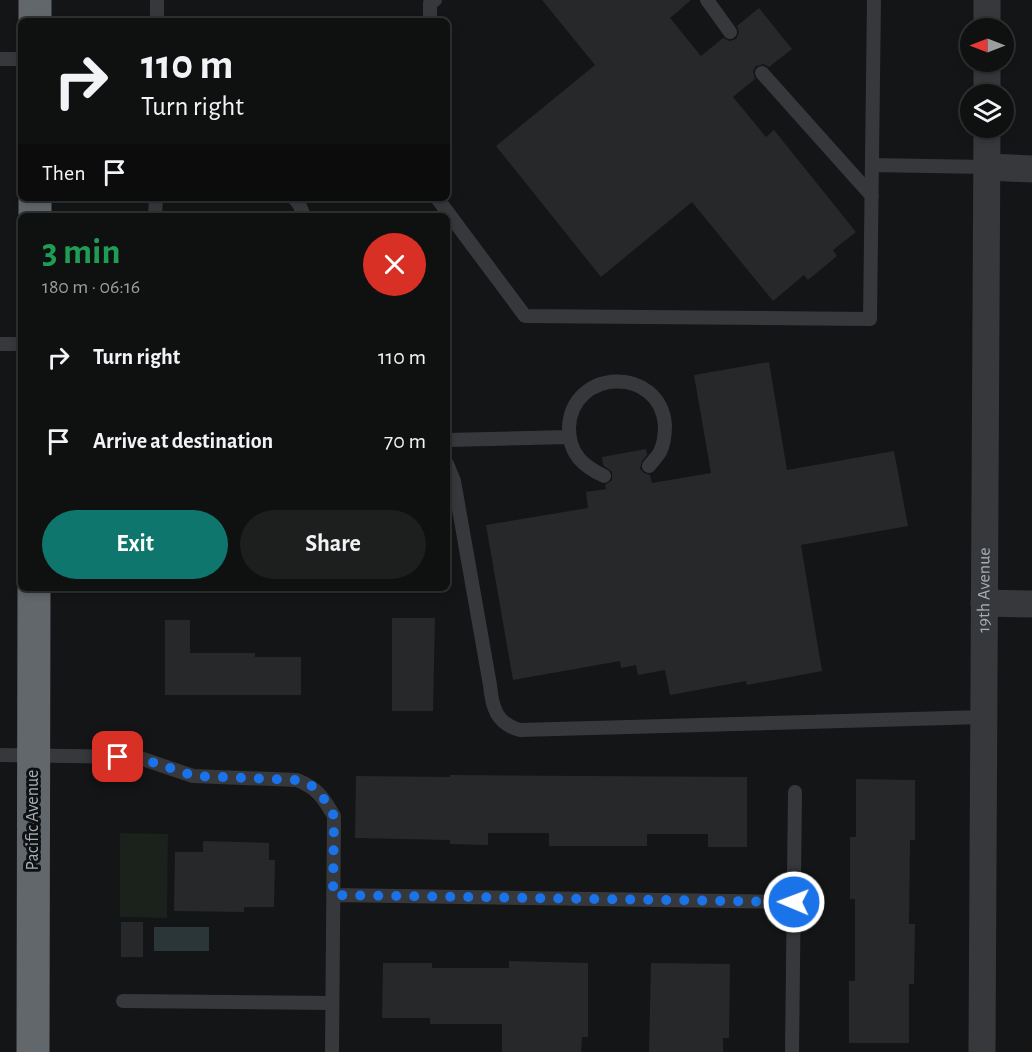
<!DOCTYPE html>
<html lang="en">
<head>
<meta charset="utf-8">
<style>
	body { margin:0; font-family:"Alegreya Sans",sans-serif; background:#1d1e1e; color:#f1f3f6; height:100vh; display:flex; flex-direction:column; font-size:22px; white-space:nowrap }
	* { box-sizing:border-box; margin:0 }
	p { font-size:20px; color:#9b9d9f }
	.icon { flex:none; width:33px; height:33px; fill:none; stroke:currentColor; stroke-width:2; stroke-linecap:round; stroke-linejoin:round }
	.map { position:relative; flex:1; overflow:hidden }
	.details { position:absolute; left:18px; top:213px; width:432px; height:378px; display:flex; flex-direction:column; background:#0f1010; border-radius:9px; box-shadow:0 3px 9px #0003,0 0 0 2px #2f3030 }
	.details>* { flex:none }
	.hud { position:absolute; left:18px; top:18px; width:432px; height:183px; border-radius:9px; box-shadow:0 3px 9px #0003,0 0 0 2px #2f3030; background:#0f1010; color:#f1f3f6; overflow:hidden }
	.needle { width:39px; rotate:270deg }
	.tools { position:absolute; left:960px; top:18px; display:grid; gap:12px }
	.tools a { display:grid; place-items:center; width:54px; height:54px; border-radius:50%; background:#0f1010; box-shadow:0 3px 9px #0003,0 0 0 2px #2f3030; font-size:30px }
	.pin { position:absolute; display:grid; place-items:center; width:51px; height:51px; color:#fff; margin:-26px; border-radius:12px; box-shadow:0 3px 9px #0006 }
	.me { position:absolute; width:66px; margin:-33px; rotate:271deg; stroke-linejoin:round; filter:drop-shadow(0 0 4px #0008) }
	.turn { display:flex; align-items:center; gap:21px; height:126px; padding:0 24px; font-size:27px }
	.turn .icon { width:78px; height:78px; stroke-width:2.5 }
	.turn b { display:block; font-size:42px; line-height:51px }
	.then { display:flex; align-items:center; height:57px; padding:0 24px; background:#0003; gap:12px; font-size:22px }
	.round { display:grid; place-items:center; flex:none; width:63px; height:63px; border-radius:32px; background:#1d1e1e }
	.overview { display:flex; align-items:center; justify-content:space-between; height:102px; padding:0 24px }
	h1 { font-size:36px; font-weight:600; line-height:45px; color:#1e9e55 }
	.action { display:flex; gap:12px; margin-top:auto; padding:12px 24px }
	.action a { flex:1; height:69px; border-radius:36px; background:#0f766e; color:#fff; font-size:24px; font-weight:600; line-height:69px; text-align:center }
	.action a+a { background:#1d1e1e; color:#f1f3f6 }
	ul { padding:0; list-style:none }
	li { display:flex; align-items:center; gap:18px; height:84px; padding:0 24px }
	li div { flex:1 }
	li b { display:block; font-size:22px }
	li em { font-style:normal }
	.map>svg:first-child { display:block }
	.green { fill:#1b211b }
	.water { fill:#2b3639 }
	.building { fill:#27282a }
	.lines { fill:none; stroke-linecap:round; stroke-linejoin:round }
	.lane { stroke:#36383b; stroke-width:14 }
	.street { stroke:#36383b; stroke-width:27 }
	.highway { stroke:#62676c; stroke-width:33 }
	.route { stroke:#1a73e8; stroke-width:10; stroke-dasharray:0 18 }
	.labels { text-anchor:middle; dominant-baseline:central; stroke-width:6; stroke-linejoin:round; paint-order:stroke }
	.street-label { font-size:18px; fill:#a7afb6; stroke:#0f1011 }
</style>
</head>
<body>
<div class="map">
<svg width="1032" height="1052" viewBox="0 0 1032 1052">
	<rect width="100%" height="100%" fill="#141516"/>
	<path class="green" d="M 120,833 L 168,834 L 167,918 L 120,917 Z"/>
	<path class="water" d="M 154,927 L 209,927 L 209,951 L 154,951 Z"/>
	<path class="building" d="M 542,0 L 691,0 L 670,18 L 701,56 L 723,38 L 730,41 L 736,39 L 739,32 L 737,26 L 759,8 L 792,49 L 769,67 L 764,64 L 756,66 L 753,71 L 755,79 L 733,97 L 766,137 L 774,130 L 856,232 L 833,250 L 837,256 L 808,280 L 804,275 L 773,301 L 692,202 L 601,277 L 496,146 L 595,65 Z
		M 769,362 L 787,470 L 894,451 L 908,526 L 801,545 L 822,671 L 747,685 L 746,681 L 670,695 L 665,670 L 638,675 L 636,665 L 621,668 L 620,661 L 513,680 L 486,525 L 588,508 L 586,492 L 606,489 L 605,485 L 612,480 L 612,472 L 603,465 L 602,457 L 646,449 L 647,455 L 642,461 L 640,469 L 644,473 L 650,475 L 652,483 L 711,473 L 694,375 Z
		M 392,618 L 435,618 L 433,711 L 392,711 Z
		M 165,620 L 190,620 L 190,653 L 255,653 L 255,657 L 301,657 L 301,695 L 165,695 Z
		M 450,775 L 747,777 L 747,847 L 708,847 L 708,834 L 647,834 L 647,846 L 549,846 L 549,833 L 488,833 L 488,845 L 450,844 L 450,840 L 355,838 L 356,776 L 450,777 Z
		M 856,779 L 915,780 L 915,840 L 910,840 L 909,924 L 915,924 L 914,984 L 909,984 L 909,1043 L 849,1043 L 849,981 L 855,981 L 855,899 L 850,899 L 850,837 L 856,837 Z
		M 203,841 L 269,843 L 269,860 L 275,860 L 274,907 L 244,907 L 244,912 L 174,911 L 175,852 L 203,852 Z
		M 121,922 L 143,922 L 143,957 L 121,957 Z
		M 509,961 L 588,963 L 588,1037 L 582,1037 L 581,1052 L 502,1052 L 502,1024 L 430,1024 L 430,1018 L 382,1018 L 383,963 L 432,963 L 432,968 L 509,968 Z
		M 651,963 L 730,964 L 729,1038 L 723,1038 L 723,1052 L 649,1052 Z"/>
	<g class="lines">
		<path class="lane" d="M 157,0 L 157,21
			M 707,0 L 730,32
			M 430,21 L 430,3 L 435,0
			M 0,59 L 21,59
			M 762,73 L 872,196
			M 872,165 L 987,167
			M 294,198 L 299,204 L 304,216
			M 437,198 L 525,316 L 870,319 L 874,0
			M 155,216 L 156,198
			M 0,344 L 21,344
			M 447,440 L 569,437
			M 447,464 L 454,481 L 490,685 C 492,708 497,724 520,730 L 983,717
			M 604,476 C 583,466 569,454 569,428 C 571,368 660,365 665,425 C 665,434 664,444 660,452 C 657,457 652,462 649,466
			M 0,755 L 137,757 L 193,776 L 297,780 C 317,788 323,797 334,816 L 332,1052
			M 333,895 L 794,902
			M 123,1001 L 332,1003
			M 792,1052 L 795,792"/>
		<g class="street">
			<path d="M 987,28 L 987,0"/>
			<path d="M 987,94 L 987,62"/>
			<path d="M 987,167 L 1032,169"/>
			<path d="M 984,603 L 1032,604"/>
			<path id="s1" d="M 982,1052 L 987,128"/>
		</g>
		<path class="highway" d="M 35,0 L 35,21
			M 35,198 L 35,216
			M 33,1052 L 34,588"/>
	</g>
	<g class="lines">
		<path class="route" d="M 118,757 L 137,757 L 194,776 L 297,780 L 312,786 L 324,799 L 334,816 L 333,895 L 794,902"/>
	</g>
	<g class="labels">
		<g class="street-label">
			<text stroke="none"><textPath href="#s1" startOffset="462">19th Avenue</textPath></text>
			<text transform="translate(33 820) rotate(-90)">Pacific Avenue</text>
		</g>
	</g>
</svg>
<div class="tools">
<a><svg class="needle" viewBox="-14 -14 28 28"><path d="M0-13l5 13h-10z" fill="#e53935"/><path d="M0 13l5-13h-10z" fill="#9b9d9f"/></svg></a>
<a><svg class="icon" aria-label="layers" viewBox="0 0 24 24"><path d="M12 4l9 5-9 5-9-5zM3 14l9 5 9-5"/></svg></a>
</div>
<div class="pin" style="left:118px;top:757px;background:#d93025"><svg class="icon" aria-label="arrive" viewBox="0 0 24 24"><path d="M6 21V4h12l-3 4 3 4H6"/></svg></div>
<svg class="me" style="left:794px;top:902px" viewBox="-20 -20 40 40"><circle r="17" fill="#1a73e8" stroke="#fff" stroke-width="3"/><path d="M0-11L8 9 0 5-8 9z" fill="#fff"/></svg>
<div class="hud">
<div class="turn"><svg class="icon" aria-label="right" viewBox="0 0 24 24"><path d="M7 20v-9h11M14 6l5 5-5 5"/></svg><div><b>110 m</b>Turn right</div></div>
<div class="then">Then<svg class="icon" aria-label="arrive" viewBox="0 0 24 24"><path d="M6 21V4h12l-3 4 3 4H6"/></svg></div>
</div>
<section class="details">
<div class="overview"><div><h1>3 min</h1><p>180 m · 06:16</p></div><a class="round" style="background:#d93025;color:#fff"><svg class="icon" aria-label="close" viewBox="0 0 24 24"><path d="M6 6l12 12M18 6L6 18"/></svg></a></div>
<ul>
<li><svg class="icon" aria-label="right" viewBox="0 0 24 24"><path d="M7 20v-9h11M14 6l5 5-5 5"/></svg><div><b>Turn right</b></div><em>110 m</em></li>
<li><svg class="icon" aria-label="arrive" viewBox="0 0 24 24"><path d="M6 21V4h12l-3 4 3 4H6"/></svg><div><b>Arrive at destination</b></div><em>70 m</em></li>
</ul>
<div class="action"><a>Exit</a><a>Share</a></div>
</section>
</div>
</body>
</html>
